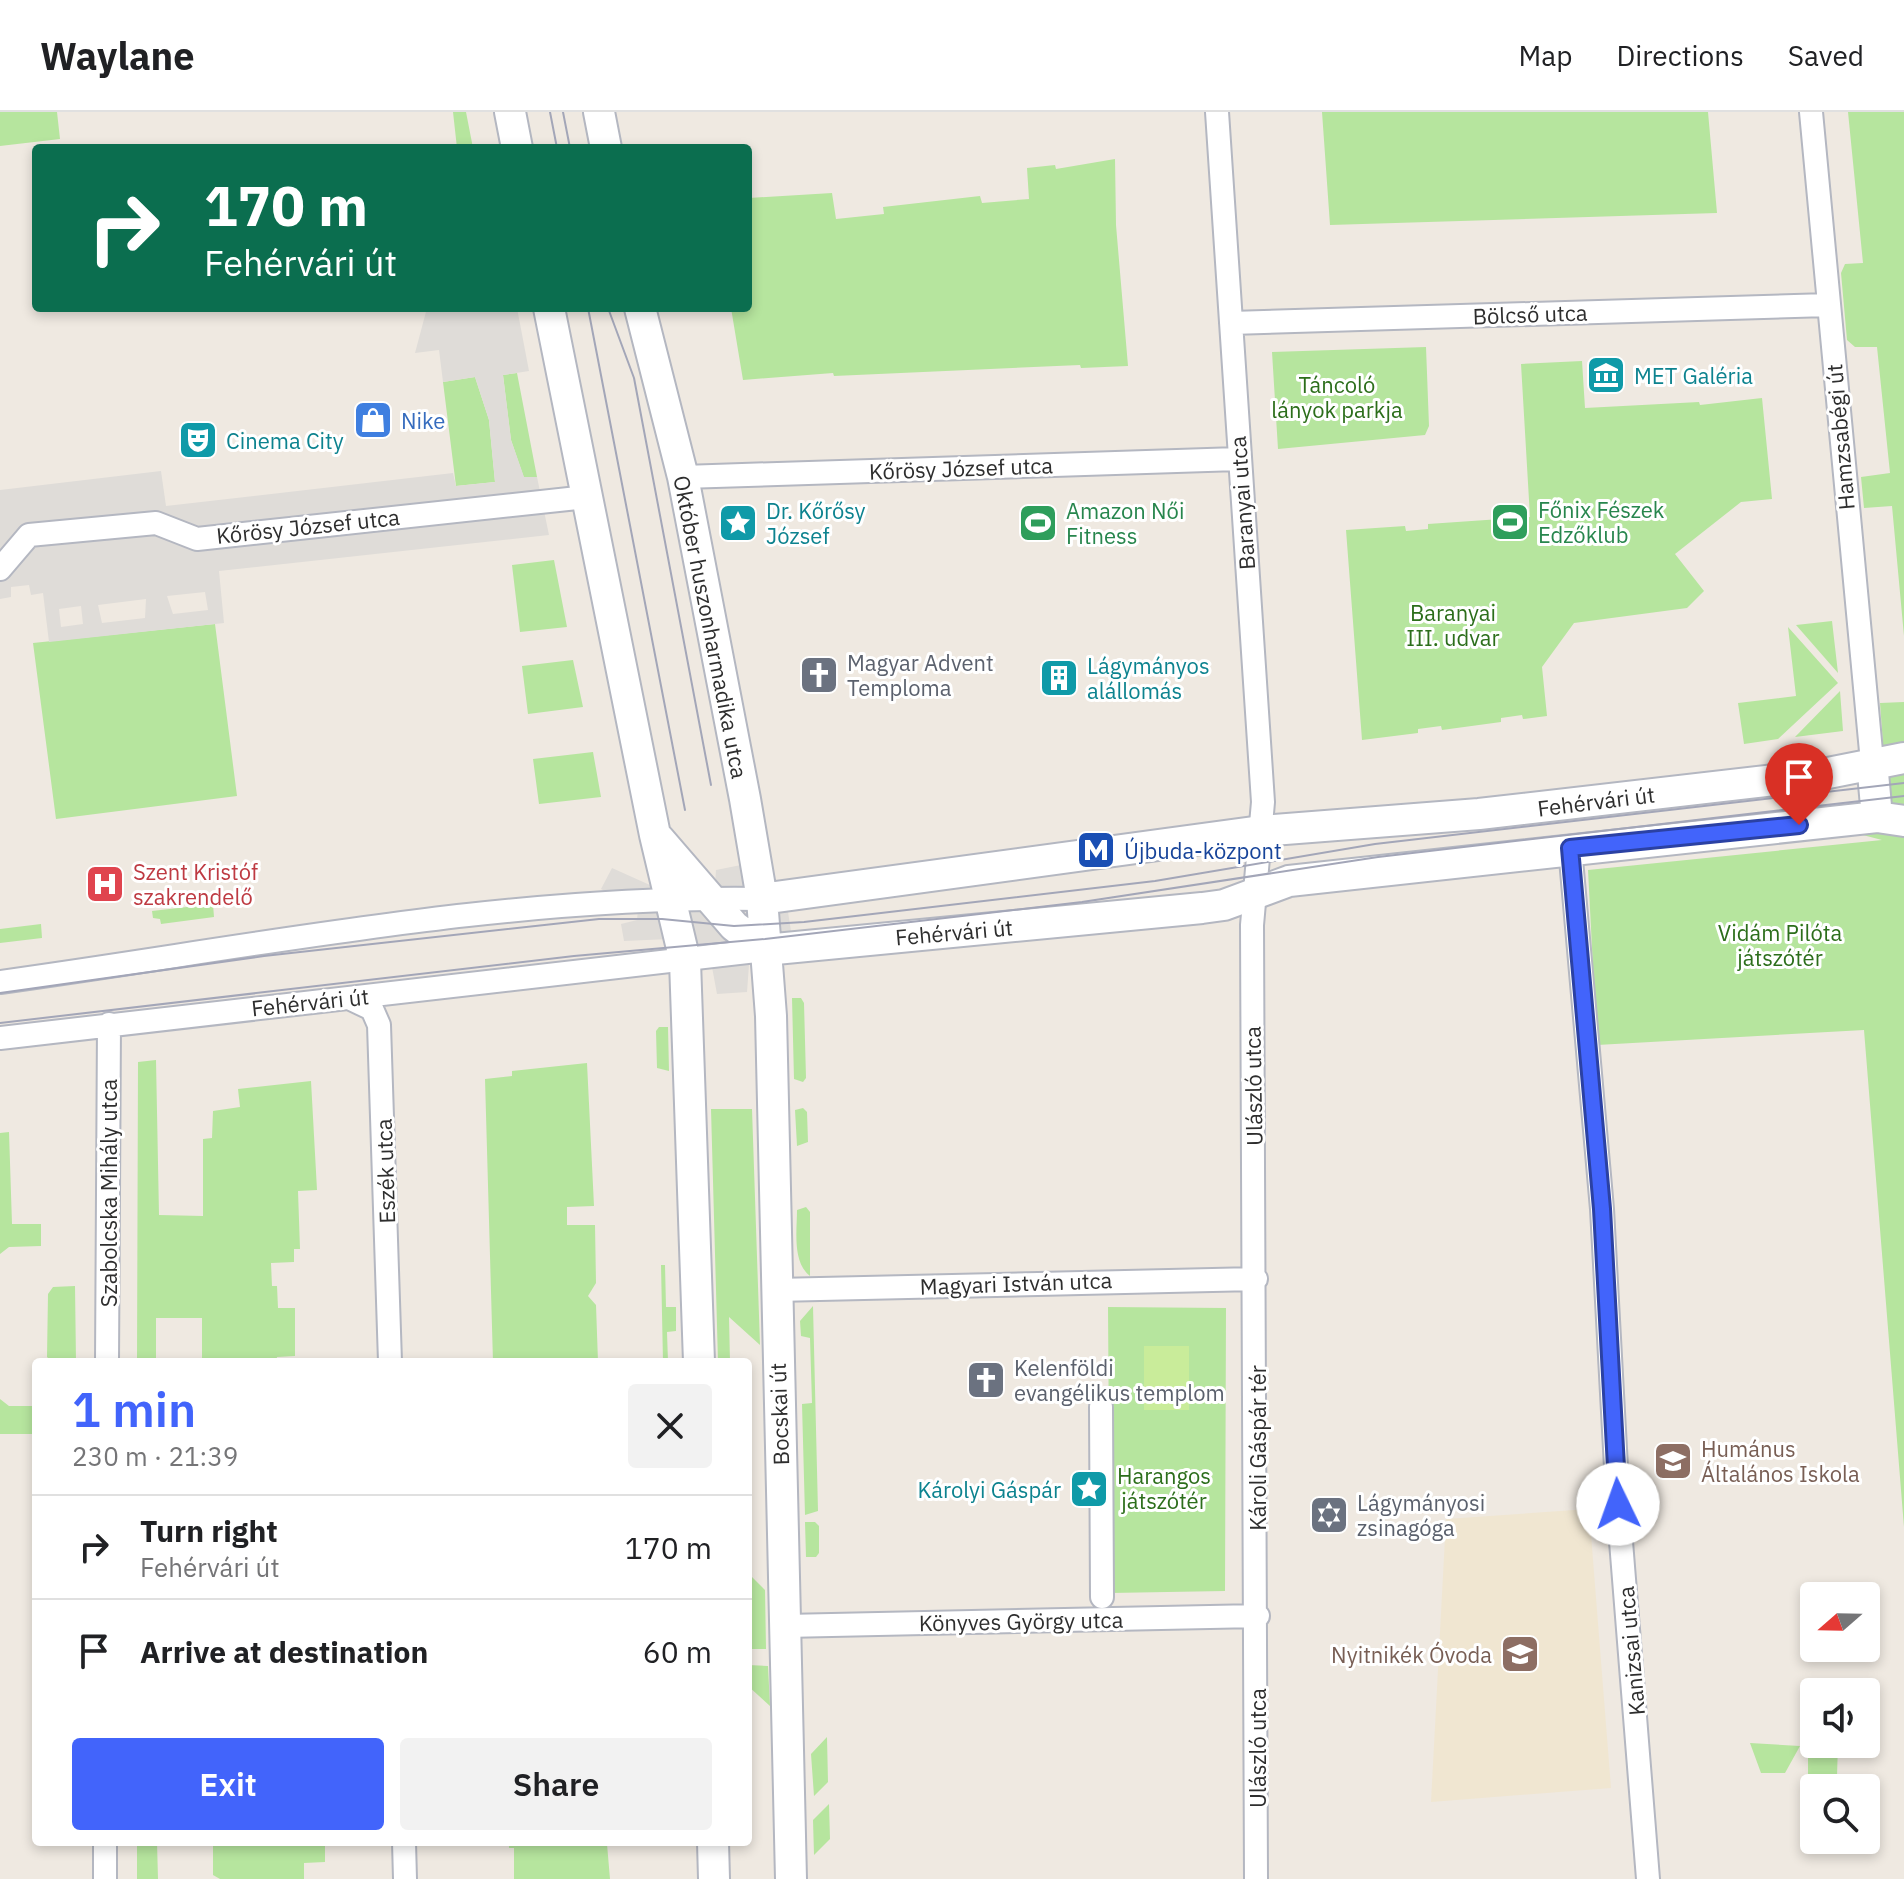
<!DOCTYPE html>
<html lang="en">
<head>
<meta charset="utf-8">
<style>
	body { margin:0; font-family:"IBM Plex Sans",sans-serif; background:#f2f2f2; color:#202124; height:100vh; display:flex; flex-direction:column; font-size:30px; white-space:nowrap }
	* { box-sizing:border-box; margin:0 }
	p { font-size:26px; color:#757577 }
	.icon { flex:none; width:44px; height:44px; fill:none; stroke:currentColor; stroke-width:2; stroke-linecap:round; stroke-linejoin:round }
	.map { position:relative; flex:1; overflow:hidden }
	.panel { position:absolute; left:32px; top:1246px; width:720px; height:488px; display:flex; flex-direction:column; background:#fff; border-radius:8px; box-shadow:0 4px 12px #0003 }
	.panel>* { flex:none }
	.guide { position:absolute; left:32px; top:32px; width:720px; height:168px; border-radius:8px; box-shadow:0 4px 12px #0003; background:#0b6e4f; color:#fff; overflow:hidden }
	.needle { width:52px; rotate:250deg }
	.fabs { position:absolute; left:1800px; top:1470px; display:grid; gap:16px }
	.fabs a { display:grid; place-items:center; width:80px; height:80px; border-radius:8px; background:#fff; box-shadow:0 4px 12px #0003; font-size:40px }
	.pin { position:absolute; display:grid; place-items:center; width:68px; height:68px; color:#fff; margin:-82px -34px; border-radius:50% 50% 50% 0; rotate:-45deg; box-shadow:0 0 8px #0007 }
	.pin .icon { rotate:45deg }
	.me { position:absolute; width:88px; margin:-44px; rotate:357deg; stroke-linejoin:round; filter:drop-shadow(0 0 6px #0008) }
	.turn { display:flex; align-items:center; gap:28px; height:168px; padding:0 40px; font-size:36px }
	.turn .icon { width:104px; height:104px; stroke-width:2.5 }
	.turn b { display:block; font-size:56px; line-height:68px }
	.round { display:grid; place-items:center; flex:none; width:84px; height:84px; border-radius:8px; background:#f2f2f2 }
	.overview { display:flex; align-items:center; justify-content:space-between; height:136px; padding:0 40px }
	h1 { font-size:48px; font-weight:600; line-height:60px; color:#4264fb }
	.action { display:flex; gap:16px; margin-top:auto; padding:16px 40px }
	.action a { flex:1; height:92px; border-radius:8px; background:#4264fb; color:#fff; font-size:32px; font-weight:600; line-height:92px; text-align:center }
	.action a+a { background:#f2f2f2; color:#202124 }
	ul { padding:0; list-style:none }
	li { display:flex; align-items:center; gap:24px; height:104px; padding:0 40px; border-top:2px solid #e0e0e0 }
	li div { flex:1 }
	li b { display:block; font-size:30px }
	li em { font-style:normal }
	header { display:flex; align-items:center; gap:48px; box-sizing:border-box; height:112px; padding:0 40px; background:#fff; border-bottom:2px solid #e0e0e0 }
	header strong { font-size:38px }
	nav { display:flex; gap:44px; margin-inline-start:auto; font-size:28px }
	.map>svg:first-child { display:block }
	.education { fill:#f0e6d1 }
	.green { fill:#b6e59e }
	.pitch { fill:#c9ec9a }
	.plaza { fill:#dfdcd8; fill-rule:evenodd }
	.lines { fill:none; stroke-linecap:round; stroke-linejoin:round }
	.street-casing { stroke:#b4b7c1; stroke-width:26 }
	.secondary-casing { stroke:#b4b7c1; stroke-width:34 }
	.street { stroke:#fff; stroke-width:22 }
	.secondary { stroke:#fff; stroke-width:30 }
	.tram { stroke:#a3a6b8; stroke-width:2 }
	.route-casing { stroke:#2b41a3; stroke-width:20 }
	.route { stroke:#4264fb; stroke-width:14 }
	.labels { text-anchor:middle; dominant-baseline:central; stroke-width:6; stroke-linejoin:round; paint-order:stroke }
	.street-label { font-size:22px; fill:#2e2e2e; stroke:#fff }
	.culture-label { font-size:22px; fill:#0d838f; stroke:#fff; text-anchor:start }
	.park-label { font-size:22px; fill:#2c6e1b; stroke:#fff }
	.shop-label { font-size:22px; fill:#366cbe; stroke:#fff; text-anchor:start }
	.leisure-label { font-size:22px; fill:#27864d; stroke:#fff; text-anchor:start }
	.worship-label { font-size:22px; fill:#5b616d; stroke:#fff; text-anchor:start }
	.transit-label { font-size:22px; fill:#164399; stroke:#fff; text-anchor:start }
	.health-label { font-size:22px; fill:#be3a42; stroke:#fff; text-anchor:start }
	.education-label { font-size:22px; fill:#785e54; stroke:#fff; text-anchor:start }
</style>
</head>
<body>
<header>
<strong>Waylane</strong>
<nav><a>Map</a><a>Directions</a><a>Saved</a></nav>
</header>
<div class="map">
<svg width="1904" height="1767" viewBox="0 0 1904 1767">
	<rect width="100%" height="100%" fill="#efe9e1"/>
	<path class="education" d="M 1589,1397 L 1611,1676 L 1431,1690 L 1446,1407 Z"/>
	<path class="green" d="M 0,0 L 57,0 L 60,27 L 0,34 Z
		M 453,0 L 466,0 L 473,36 L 457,36 Z
		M 1322,0 L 1708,0 L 1717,101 L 1330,113 Z
		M 1848,0 L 1904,0 L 1904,524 L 1892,394 L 1864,396 L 1861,365 L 1890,361 L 1877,235 L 1855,235 L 1847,228 L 1841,161 L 1845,152 L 1863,151 Z
		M 1115,47 L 1116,113 L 1128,254 L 1081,256 L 1080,253 L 834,264 L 833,261 L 743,268 L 731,196 L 748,196 L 748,74 L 749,86 L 832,81 L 836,107 L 884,102 L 883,95 L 980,84 L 982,91 L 1029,87 L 1027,56 L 1055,53 L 1056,57 Z
		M 1426,235 L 1429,314 L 1425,323 L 1278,337 L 1272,240 Z
		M 1582,249 L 1585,296 L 1699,290 L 1700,293 L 1762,286 L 1772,387 L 1741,390 L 1675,442 L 1704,479 L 1687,496 L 1574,511 L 1542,555 L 1547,604 L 1523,607 L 1522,603 L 1501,606 L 1501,610 L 1442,618 L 1441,614 L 1418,617 L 1418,621 L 1362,628 L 1346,418 L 1405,414 L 1406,419 L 1428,417 L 1428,412 L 1530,405 L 1521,252 Z
		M 517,261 L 537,365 L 524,366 L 511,328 L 503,263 Z
		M 475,265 L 489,308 L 495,370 L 456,374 L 443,270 Z
		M 554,448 L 567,515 L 520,520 L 512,453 Z
		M 1832,509 L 1838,561 L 1796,513 Z
		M 215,512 L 237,684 L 56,707 L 33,531 Z
		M 1788,515 L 1838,571 L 1778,627 L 1744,632 L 1738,591 L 1796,584 Z
		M 573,548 L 583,595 L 528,602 L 522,554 Z
		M 1840,579 L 1843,619 L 1795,625 Z
		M 1904,590 L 1904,1415 L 1864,918 L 1597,933 L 1588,758 L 1882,728 L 1859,722 L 1889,713 L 1880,591 Z
		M 593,640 L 601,685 L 539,692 L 533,647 Z
		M 213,792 L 214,805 L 161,812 L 160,807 L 153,806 L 152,799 Z
		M 41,812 L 42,826 L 0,831 L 0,817 Z
		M 792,886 L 801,886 L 804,891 L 806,966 L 803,970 L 794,967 Z
		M 659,915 L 668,915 L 669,959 L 657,956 L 656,919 Z
		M 156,948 L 159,1103 L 203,1104 L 203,1027 L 212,1026 L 213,999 L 240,995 L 238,977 L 311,969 L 317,1078 L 298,1079 L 300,1137 L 294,1137 L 294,1150 L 271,1151 L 272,1174 L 277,1174 L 278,1196 L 295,1196 L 295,1244 L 277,1245 L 276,1250 L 202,1250 L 202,1206 L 156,1206 L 156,1250 L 137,1250 L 138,950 Z
		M 587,951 L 594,1094 L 567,1095 L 567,1113 L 595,1113 L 596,1171 L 588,1184 L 596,1193 L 598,1250 L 493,1250 L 485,967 L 512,964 L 512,959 Z
		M 803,996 L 807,1000 L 808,1030 L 797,1034 L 795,998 Z
		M 711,997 L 752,997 L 760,1233 L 729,1205 L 730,1250 L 718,1250 Z
		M 9,1020 L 12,1112 L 41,1112 L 41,1134 L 9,1135 L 0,1142 L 0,1021 Z
		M 806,1095 L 810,1100 L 810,1164 C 792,1150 797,1119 797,1098 Z
		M 661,1153 L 665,1153 L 666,1195 L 676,1195 L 676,1219 L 667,1220 L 668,1250 L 663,1250 Z
		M 75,1174 L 76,1250 L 52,1250 L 47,1245 L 48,1182 L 53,1175 Z
		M 813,1194 L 818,1399 L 805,1403 L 802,1292 L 812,1291 L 810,1226 L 801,1224 L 800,1209 Z
		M 1108,1195 L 1226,1196 L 1225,1479 L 1110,1481 Z
		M 0,1287 L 9,1294 L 36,1294 L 36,1322 L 0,1322 Z
		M 805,1410 L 815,1410 L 819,1414 L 819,1441 L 816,1445 L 806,1445 Z
		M 748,1461 L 765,1478 L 766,1537 L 748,1537 Z
		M 748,1553 L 768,1554 L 770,1594 L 748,1574 Z
		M 827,1625 L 828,1670 L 814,1684 L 811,1642 Z
		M 1750,1631 L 1800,1634 L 1785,1661 L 1761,1661 Z
		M 1838,1632 L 1837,1664 L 1808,1666 L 1808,1635 Z
		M 829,1692 L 830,1727 L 814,1743 L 813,1708 Z
		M 137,1730 L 157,1730 L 158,1767 L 137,1767 Z
		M 213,1730 L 325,1730 L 325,1750 L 304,1751 L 304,1767 L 220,1767 L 213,1763 Z
		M 509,1730 L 607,1732 L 610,1767 L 514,1767 L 514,1736 L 509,1736 Z"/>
	<path class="pitch" d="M 1144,1234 L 1189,1234 L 1189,1298 L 1144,1298 Z"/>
	<path class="plaza" d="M 427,196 L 517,196 L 529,259 L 503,263 L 511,328 L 524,365 L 537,365 L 549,423 L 219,459 L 224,511 L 215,512 L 49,530 L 43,481 L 31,483 L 29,473 L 11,475 L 11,485 L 0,487 L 0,378 L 161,359 L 166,394 L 453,361 L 456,374 L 495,370 L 489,308 L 475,265 L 443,270 L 439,238 L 415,241 ZM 205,480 L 208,498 L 173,502 L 167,484 ZM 146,487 L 145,506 L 102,511 L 98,493 ZM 81,494 L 83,512 L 61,515 L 59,497 Z
		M 741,753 L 745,777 L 786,787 L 793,832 L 756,843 L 749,853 L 747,880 L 717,882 L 712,855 L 701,841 L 669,827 L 624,829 L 621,812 L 637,808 L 638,796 L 601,777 L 612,756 L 661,778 L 715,774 L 716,758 Z"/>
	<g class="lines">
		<g class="street-casing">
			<path id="street" d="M 1217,0 L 1263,690 L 1252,813 L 1256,1767
				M 1811,0 L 1872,650
				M 1231,211 L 1828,193
				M 683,365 L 1238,347
				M 0,457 L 29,423 L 156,411 L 197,427 L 587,385
				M 1570,736 L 1602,1097 L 1618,1392 L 1648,1767
				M 0,870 C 253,835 505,783 762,787
				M 349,886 L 372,897 L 379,913 L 390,1250
				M 0,926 L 765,838
				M 776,1178 L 1256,1167
				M 107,1250 L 109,912
				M 1101,1295 L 1102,1485
				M 785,1514 L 1258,1504
				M 404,1730 L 405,1767
				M 105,1767 L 105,1730"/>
		</g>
		<g class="secondary-casing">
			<path id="secondary" d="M 510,0 L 517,36
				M 599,0 L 606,36
				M 549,196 L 655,723 L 685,849 L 699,1250
				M 640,196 L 683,365 L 745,687 L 762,787 L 771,904 L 791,1767
				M 1872,650 L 1877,705
				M 659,727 L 734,814 L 765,838
				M 762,787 L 1261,719 L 1479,702 L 1818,663 L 1904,646
				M 765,838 L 1202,796 L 1224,793 L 1289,769 L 1877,705 L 1904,709
				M 713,1730 L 714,1767"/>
		</g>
		<use href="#street" class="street"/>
		<use href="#secondary" class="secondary"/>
		<path class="tram" d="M 550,0 L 557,36
			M 563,0 L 570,36
			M 588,196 L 685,698
			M 608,196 L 634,266 L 711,673
			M 0,881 L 264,844 L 599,807 L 662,807 L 734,814 L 804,810 L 1155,769 L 1375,732 L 1904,671
			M 0,911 L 574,844 L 765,827 L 1082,790 L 1378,745 L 1904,684"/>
	</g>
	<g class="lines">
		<g class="route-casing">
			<path id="route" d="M 1618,1392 L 1602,1097 L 1570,736 L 1799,713"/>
		</g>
		<use href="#route" class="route"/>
	</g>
	<defs>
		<g id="museum-square" transform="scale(2)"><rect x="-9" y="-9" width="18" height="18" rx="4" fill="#0f9aa8" stroke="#fff"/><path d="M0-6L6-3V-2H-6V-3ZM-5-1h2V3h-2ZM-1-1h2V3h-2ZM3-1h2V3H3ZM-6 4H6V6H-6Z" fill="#fff"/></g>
		<g id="shop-square" transform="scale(2)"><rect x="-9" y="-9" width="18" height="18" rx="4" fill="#3f7fe0" stroke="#fff"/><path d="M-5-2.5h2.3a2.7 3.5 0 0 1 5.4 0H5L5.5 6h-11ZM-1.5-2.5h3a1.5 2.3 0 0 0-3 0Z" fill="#fff"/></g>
		<g id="theatre-square" transform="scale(2)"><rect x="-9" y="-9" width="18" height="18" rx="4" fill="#0f9aa8" stroke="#fff"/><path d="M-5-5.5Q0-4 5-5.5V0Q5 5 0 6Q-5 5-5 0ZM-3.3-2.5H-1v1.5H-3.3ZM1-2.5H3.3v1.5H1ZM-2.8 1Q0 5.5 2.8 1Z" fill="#fff"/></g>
		<g id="stadium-square" transform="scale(2)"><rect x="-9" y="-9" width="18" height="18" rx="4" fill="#2e9e5b" stroke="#fff"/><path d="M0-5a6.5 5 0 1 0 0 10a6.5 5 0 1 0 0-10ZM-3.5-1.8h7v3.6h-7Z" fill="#fff"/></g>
		<g id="sight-square" transform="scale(2)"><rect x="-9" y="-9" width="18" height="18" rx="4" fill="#0f9aa8" stroke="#fff"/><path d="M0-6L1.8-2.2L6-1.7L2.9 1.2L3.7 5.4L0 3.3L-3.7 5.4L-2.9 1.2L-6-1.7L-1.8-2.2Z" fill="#fff"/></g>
		<g id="church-square" transform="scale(2)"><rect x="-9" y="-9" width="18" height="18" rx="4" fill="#6b7280" stroke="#fff"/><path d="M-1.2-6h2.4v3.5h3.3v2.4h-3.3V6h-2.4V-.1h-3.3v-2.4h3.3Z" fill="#fff"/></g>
		<g id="building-square" transform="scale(2)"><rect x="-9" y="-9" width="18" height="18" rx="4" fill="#0f9aa8" stroke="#fff"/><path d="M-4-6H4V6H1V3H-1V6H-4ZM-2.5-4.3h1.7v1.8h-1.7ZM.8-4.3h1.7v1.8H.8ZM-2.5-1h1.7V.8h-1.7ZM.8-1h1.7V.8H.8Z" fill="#fff"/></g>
		<g id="metro-square" transform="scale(2)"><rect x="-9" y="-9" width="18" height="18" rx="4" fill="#1a4fb4" stroke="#fff"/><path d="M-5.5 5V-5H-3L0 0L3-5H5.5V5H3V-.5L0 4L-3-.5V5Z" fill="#fff"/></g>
		<g id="hospital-square" transform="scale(2)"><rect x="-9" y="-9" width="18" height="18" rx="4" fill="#e0444e" stroke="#fff"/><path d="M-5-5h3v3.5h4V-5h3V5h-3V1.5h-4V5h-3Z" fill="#fff"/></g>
		<g id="school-square" transform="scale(2)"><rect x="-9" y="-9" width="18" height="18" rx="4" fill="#8d6e63" stroke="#fff"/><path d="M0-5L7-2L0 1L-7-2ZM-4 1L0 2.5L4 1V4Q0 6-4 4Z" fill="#fff"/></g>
		<g id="synagogue-square" transform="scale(2)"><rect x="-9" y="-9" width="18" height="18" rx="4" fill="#6b7280" stroke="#fff"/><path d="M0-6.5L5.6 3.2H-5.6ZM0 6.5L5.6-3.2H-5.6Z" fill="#fff"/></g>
	</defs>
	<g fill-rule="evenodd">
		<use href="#museum-square" x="1606" y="263"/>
		<use href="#shop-square" x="373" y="308"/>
		<use href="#theatre-square" x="198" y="328"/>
		<use href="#stadium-square" x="1510" y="410"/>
		<use href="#sight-square" x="738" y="411"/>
		<use href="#stadium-square" x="1038" y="411"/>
		<use href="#church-square" x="819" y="563"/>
		<use href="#building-square" x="1059" y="566"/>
		<use href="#metro-square" x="1096" y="738"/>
		<use href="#hospital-square" x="105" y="772"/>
		<use href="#church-square" x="986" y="1268"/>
		<use href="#school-square" x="1673" y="1349"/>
		<use href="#sight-square" x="1089" y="1377"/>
		<use href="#synagogue-square" x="1329" y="1403"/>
		<use href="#school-square" x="1520" y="1542"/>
	</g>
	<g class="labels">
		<g class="street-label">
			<text transform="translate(1530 202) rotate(-2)">Bölcső utca</text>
			<text transform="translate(1840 325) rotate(-95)">Hamzsabégi út</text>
			<text transform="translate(961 356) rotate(-2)">Kőrösy József utca</text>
			<text transform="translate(1242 391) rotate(-94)">Baranyai utca</text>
			<text transform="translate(308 414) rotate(-6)">Kőrösy József utca</text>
			<text transform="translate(711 515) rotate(79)">Október huszonharmadika utca</text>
			<text transform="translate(1596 689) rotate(-7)">Fehérvári út</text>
			<text transform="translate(954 820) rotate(-5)">Fehérvári út</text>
			<text transform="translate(310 890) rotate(-6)">Fehérvári út</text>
			<text transform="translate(1253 974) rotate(-91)">Ulászló utca</text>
			<text transform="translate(385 1059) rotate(-92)">Eszék utca</text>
			<text transform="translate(108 1081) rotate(-90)">Szabolcska Mihály utca</text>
			<text transform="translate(1016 1171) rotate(-2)">Magyari István utca</text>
			<text transform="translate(779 1302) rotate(-92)">Bocskai út</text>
			<text transform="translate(1257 1336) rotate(-90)">Károli Gáspár tér</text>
			<text transform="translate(1021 1509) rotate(-1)">Könyves György utca</text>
			<text transform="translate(1631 1539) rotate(-95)">Kanizsai utca</text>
			<text transform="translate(1257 1636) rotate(-90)">Ulászló utca</text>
		</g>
		<g class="culture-label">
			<text x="1634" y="263">MET Galéria</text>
			<text x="226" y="328">Cinema City</text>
			<text x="766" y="398">Dr. Kőrősy<tspan x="766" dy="25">József</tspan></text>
			<text x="1087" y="553">Lágymányos<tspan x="1087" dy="25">alállomás</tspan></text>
			<text x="1061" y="1377" text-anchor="end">Károlyi Gáspár</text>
		</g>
		<g class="park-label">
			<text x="1337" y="272">Táncoló<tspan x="1337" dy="25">lányok parkja</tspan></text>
			<text x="1453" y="500">Baranyai<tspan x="1453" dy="25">III. udvar</tspan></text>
			<text x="1780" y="820">Vidám Pilóta<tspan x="1780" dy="25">játszótér</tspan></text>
			<text x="1164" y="1363">Harangos<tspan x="1164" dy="25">játszótér</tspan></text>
		</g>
		<g class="shop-label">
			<text x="401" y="308">Nike</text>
		</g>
		<g class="leisure-label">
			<text x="1538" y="397">Főnix Fészek<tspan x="1538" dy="25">Edzőklub</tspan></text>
			<text x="1066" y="398">Amazon Női<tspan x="1066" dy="25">Fitness</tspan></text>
		</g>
		<g class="worship-label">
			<text x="847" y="550">Magyar Advent<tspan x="847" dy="25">Temploma</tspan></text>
			<text x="1014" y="1255">Kelenföldi<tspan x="1014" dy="25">evangélikus templom</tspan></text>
			<text x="1357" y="1390">Lágymányosi<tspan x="1357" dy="25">zsinagóga</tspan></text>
		</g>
		<g class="transit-label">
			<text x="1124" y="738">Újbuda-központ</text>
		</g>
		<g class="health-label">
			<text x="133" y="759">Szent Kristóf<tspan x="133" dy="25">szakrendelő</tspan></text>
		</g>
		<g class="education-label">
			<text x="1701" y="1336">Humánus<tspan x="1701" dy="25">Általános Iskola</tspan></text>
			<text x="1492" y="1542" text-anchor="end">Nyitnikék Óvoda</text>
		</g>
	</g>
</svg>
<div class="fabs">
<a><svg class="needle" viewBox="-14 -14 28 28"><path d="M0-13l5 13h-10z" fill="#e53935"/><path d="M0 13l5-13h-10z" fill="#757577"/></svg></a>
<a><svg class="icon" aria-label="sound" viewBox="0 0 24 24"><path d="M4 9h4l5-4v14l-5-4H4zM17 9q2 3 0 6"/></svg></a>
<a><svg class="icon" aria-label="search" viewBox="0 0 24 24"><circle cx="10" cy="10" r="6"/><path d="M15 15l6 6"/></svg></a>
</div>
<div class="pin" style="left:1799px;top:713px;background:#d93025"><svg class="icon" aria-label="arrive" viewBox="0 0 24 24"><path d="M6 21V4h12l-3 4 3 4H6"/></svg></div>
<svg class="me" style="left:1618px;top:1392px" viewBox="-20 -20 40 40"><circle r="19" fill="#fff"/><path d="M0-13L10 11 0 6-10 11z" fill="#4264fb"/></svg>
<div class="guide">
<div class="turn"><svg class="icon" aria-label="right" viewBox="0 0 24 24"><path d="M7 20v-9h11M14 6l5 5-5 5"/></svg><div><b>170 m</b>Fehérvári út</div></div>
</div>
<section class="panel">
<div class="overview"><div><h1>1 min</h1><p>230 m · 21:39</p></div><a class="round"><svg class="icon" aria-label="close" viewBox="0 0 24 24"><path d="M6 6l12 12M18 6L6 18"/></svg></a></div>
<ul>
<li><svg class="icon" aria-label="right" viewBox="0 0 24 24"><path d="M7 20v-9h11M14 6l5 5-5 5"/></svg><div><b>Turn right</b><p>Fehérvári út</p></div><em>170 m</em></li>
<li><svg class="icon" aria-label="arrive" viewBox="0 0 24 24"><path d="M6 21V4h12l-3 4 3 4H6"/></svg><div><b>Arrive at destination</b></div><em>60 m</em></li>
</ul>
<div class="action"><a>Exit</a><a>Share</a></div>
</section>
</div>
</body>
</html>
